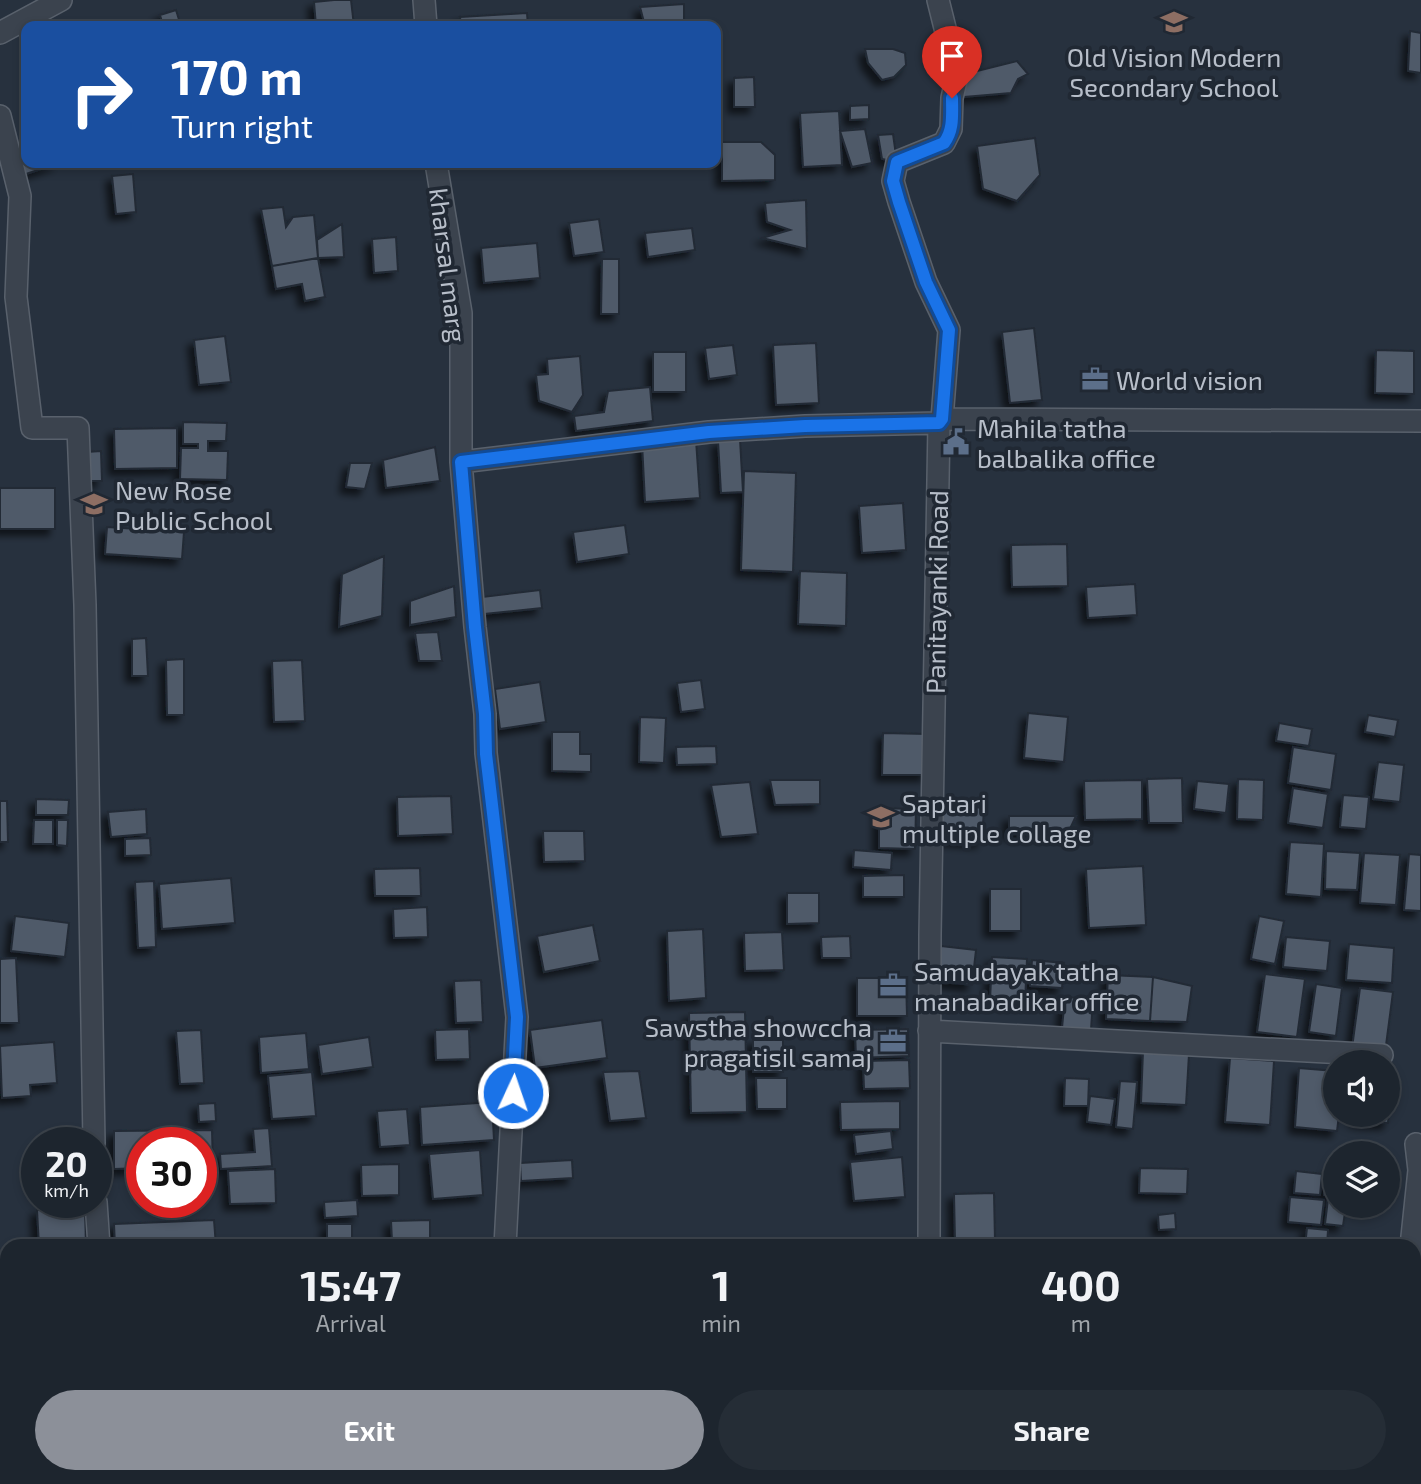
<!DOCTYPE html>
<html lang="en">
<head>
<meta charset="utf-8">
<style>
	body { margin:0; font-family:"Exo 2",sans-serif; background:#252d36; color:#f1f3f6; height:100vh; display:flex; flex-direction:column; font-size:26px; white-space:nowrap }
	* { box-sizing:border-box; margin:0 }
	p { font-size:23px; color:#a0a5aa }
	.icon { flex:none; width:38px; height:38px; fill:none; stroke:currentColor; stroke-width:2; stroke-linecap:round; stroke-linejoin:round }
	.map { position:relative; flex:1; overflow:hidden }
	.details { position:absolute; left:0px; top:1239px; width:1421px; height:245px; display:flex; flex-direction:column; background:#1d252e; border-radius:21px 21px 0 0; box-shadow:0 4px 10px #0003,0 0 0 2px #3b424a }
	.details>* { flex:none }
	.hud { position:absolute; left:21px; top:21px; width:700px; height:147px; border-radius:14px; box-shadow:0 4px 10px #0003,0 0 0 2px #3b424a; background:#1a4fa0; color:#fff; overflow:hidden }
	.tools { position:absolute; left:1323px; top:1050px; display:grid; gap:14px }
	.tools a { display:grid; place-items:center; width:77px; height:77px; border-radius:50%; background:#1d252e; box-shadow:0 4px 10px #0003,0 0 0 2px #3b424a; font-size:35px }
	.speed { position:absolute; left:21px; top:1127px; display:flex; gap:14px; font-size:35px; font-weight:700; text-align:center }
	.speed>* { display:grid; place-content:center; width:91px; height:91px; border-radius:50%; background:#1d252e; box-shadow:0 4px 10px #0003,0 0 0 2px #3b424a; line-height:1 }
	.speed small { font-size:18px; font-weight:400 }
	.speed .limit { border:10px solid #d22; background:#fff; color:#111 }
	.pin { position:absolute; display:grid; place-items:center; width:60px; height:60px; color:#fff; margin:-72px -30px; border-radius:50% 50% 50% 0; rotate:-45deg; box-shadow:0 0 7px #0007 }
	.pin .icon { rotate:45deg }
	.me { position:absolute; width:77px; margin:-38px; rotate:3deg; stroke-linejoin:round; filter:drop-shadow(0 0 5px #0008) }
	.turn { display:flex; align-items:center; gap:24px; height:147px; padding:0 35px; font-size:32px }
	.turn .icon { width:91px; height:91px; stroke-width:2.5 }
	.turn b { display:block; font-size:49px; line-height:60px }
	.eta { display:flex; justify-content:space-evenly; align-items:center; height:119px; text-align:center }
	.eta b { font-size:42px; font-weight:700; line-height:49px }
	.cta { display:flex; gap:14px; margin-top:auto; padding:14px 35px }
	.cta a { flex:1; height:80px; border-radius:42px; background:#8c9099; color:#fff; font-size:28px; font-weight:700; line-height:80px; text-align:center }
	.cta a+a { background:#252d36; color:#f1f3f6 }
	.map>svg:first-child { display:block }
	.building { fill:#505a69; stroke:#222a35; stroke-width:2; filter:url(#shadow) }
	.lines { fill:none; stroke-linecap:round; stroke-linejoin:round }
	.street-casing { stroke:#59616c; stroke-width:24 }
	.street { stroke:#3b434e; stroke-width:21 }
	.route-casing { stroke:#114b97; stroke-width:18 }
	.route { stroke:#1a73e8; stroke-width:12 }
	.labels { text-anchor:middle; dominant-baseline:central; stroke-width:7; stroke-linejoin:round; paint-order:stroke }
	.poi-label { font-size:26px; fill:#b7bec9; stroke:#202833; text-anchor:start }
	.street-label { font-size:26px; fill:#b7bec9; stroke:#202833 }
</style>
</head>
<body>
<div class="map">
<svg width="1421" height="1484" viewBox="0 0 1421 1484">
	<defs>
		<filter id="shadow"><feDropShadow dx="-6" dy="6" stdDeviation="3.5" flood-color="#0009"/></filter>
	</defs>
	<rect width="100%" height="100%" fill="#27313e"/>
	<path class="building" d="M 334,0 L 351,0 L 354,26 L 316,26 L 314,2 Z
		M 684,4 L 684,26 L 645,26 L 640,7 Z
		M 176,10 L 181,26 L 163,26 L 160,15 Z
		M 527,13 L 528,26 L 461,26 L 460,17 Z
		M 1410,31 L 1421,33 L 1421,73 L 1408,71 Z
		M 865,49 L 893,49 L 905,53 L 906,65 L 894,77 L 882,80 L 868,63 Z
		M 1017,61 L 1028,74 L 1018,79 L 1011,93 L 952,98 L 957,76 Z
		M 754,77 L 755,107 L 734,107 L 734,78 Z
		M 869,105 L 869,119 L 850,120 L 850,106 Z
		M 839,111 L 842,165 L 803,167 L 800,113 Z
		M 865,129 L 872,163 L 852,167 L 840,131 Z
		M 893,134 L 897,162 L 882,159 L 878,135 Z
		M 1035,138 L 1040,175 L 1017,201 L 983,189 L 977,146 Z
		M 26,141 L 26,163 L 59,163 L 17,177 L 17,143 Z
		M 722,142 L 761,142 L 775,155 L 775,180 L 722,181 Z
		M 133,174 L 136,212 L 116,214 L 112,176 Z
		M 806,200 L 807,249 L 762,238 L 790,230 L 767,222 L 765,203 Z
		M 283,207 L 286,227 L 293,217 L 314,215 L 318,258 L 272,266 L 261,209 Z
		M 599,219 L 604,252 L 574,256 L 569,223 Z
		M 342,224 L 344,257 L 318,258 L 317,240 Z
		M 692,228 L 695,250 L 648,257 L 645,233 Z
		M 396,237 L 398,271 L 374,273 L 372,239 Z
		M 537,243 L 540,278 L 484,283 L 481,248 Z
		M 318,258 L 325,297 L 305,301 L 302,284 L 276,289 L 272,266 Z
		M 602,259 L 619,259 L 619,314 L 601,314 Z
		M 1034,328 L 1042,400 L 1010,403 L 1002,332 Z
		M 225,336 L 231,382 L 199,385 L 194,340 Z
		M 816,343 L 819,403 L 776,405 L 773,345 Z
		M 733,345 L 737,375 L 709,379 L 705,348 Z
		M 1376,350 L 1414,351 L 1414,394 L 1375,393 Z
		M 653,352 L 686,352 L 686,392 L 653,392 Z
		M 580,356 L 583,395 L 572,412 L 539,401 L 536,375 L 548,374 L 547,359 Z
		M 650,387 L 653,421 L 576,431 L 574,416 L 604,412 L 608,391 Z
		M 183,422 L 227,423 L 226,441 L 208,441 L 208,451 L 228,451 L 227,480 L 180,479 L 181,448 L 198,448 L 198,444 L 183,444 Z
		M 177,428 L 177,468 L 115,469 L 114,429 Z
		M 740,439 L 743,492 L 721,493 L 718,441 Z
		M 696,440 L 700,498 L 645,502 L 642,443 Z
		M 435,447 L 440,481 L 386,488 L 383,460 Z
		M 101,451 L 102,481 L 87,481 L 86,452 Z
		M 350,463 L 372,463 L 365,489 L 346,487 Z
		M 744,471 L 796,473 L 793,572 L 741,570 Z
		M 0,488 L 55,488 L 55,529 L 0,529 Z
		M 903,503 L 906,550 L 862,553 L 859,506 Z
		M 625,525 L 629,554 L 577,562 L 573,532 Z
		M 107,527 L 184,532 L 182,559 L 105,554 Z
		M 1067,544 L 1068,586 L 1012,587 L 1011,545 Z
		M 384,556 L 382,616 L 339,627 L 342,574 Z
		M 800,571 L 847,573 L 846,626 L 798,624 Z
		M 1135,584 L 1137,615 L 1088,618 L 1086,587 Z
		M 454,586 L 456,617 L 410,625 L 410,601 Z
		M 540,590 L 542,608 L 484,614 L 482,597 Z
		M 438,632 L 442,661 L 419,661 L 415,633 Z
		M 146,638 L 148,676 L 132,676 L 132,639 Z
		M 184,659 L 184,715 L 167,715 L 166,660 Z
		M 302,660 L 305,721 L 274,722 L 272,661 Z
		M 701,680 L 705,709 L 681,712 L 677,683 Z
		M 540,682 L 546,722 L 500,729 L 495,689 Z
		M 1028,713 L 1068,717 L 1064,762 L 1024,758 Z
		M 1368,715 L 1398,720 L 1395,737 L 1365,732 Z
		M 640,717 L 666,718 L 664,763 L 639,762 Z
		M 1279,723 L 1312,729 L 1309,746 L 1276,741 Z
		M 552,732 L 580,732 L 580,754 L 591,754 L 591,772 L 552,771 Z
		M 883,733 L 927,734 L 927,775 L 882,775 Z
		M 716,746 L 717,764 L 677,765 L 676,747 Z
		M 1293,747 L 1336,754 L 1331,790 L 1288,783 Z
		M 1378,762 L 1404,765 L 1400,802 L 1373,799 Z
		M 1182,778 L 1183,823 L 1149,823 L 1147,779 Z
		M 1238,779 L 1264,780 L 1263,820 L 1237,819 Z
		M 770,780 L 820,780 L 820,804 L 775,805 Z
		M 1142,780 L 1142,819 L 1085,820 L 1084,781 Z
		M 1197,781 L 1229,784 L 1226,813 L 1194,809 Z
		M 750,782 L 758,834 L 721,837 L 711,785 Z
		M 1293,788 L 1328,794 L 1323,828 L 1288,823 Z
		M 1343,795 L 1369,797 L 1366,829 L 1340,827 Z
		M 451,796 L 453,834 L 398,836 L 397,797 Z
		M 36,799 L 69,800 L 68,815 L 36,815 Z
		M 0,801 L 7,801 L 8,842 L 0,842 Z
		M 940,804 L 984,808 L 982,842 L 938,839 Z
		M 879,808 L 916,809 L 915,849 L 879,848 Z
		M 146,809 L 147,834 L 111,837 L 108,812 Z
		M 1009,816 L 1076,816 L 1068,833 L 1009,834 Z
		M 34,820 L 53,820 L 53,844 L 33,844 Z
		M 57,820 L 68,820 L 67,846 L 57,845 Z
		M 543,831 L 584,831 L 585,861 L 544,862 Z
		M 150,838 L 151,855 L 125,856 L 125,839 Z
		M 1290,842 L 1324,844 L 1321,897 L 1286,894 Z
		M 854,850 L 892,853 L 891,870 L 853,867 Z
		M 1326,851 L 1360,853 L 1357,890 L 1325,889 Z
		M 1364,853 L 1400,855 L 1396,905 L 1360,903 Z
		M 1409,854 L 1421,855 L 1421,911 L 1404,910 Z
		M 1143,866 L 1146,925 L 1089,928 L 1086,869 Z
		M 420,868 L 421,896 L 375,896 L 374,869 Z
		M 904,875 L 904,897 L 863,897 L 863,876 Z
		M 231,878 L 235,923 L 162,929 L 159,884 Z
		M 154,881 L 156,947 L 138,948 L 135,882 Z
		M 990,889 L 1021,889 L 1021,931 L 990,931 Z
		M 787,893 L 819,893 L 819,923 L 787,924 Z
		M 427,907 L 428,937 L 394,938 L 393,909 Z
		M 15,916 L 69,923 L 65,957 L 11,951 Z
		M 1259,916 L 1284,921 L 1275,964 L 1251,959 Z
		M 593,925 L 600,961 L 544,972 L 537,936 Z
		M 703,929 L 706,998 L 669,1001 L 667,931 Z
		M 782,932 L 784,970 L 745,971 L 744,933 Z
		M 850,936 L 851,958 L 822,958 L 821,937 Z
		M 1286,937 L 1330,941 L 1327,971 L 1283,967 Z
		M 1349,944 L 1394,948 L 1392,983 L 1346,980 Z
		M 941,946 L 976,950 L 972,985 L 937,981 Z
		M 992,957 L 1027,959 L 1025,1002 L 990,1001 Z
		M 16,958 L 19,1023 L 0,1023 L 0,959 Z
		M 1032,960 L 1064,963 L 1062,988 L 1030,986 Z
		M 1265,974 L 1305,979 L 1297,1037 L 1257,1032 Z
		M 1108,975 L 1153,977 L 1150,1021 L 1106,1019 Z
		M 1153,977 L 1192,986 L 1187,1022 L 1150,1021 Z
		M 857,978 L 906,978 L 907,1016 L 857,1016 Z
		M 481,980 L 483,1022 L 456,1023 L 454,981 Z
		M 1316,984 L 1342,988 L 1336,1036 L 1309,1032 Z
		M 1360,988 L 1393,992 L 1385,1053 L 1352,1048 Z
		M 1065,997 L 1093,999 L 1091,1030 L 1062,1028 Z
		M 745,1012 L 747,1112 L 691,1113 L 689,1013 Z
		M 602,1020 L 607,1058 L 535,1068 L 530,1030 Z
		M 469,1029 L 470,1059 L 436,1060 L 435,1030 Z
		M 908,1029 L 909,1056 L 856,1058 L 855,1030 Z
		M 201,1030 L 204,1083 L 180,1084 L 176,1031 Z
		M 306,1033 L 309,1069 L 261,1073 L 259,1037 Z
		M 369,1037 L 373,1067 L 322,1074 L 318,1045 Z
		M 753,1040 L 783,1040 L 783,1072 L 753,1072 Z
		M 54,1042 L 57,1083 L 30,1085 L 31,1096 L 2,1098 L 0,1046 Z
		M 1143,1051 L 1189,1054 L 1186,1105 L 1141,1103 Z
		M 1230,1058 L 1274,1061 L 1270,1125 L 1225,1122 Z
		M 909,1060 L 910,1088 L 864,1089 L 863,1061 Z
		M 1299,1068 L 1335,1071 L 1335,1115 L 1339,1115 L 1337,1131 L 1295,1127 Z
		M 639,1071 L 646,1118 L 610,1121 L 603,1072 Z
		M 1388,1071 L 1392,1072 L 1388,1123 L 1357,1120 L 1357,1115 L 1388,1115 Z
		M 312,1072 L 316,1116 L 272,1119 L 268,1076 Z
		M 756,1078 L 787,1078 L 787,1109 L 757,1109 Z
		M 1065,1078 L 1089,1079 L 1088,1106 L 1064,1106 Z
		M 1120,1081 L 1137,1082 L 1133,1129 L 1116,1127 Z
		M 1090,1096 L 1115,1099 L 1111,1125 L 1087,1122 Z
		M 900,1101 L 900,1129 L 841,1130 L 840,1102 Z
		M 492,1102 L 494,1140 L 422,1145 L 420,1107 Z
		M 215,1103 L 216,1121 L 199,1122 L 198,1104 Z
		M 407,1109 L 410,1145 L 380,1147 L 377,1111 Z
		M 269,1128 L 272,1166 L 221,1169 L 220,1154 L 255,1152 L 253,1129 Z
		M 212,1130 L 213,1167 L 201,1167 L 201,1143 L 142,1143 L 142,1168 L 114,1169 L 114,1131 Z
		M 891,1131 L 893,1149 L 856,1154 L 854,1135 Z
		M 480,1150 L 483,1195 L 433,1199 L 429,1154 Z
		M 902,1157 L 905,1197 L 854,1201 L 850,1162 Z
		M 572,1160 L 573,1178 L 521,1181 L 520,1163 Z
		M 399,1164 L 399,1195 L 362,1196 L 361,1165 Z
		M 1140,1168 L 1188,1169 L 1187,1194 L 1139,1193 Z
		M 275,1169 L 276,1203 L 230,1204 L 228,1171 Z
		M 1296,1171 L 1322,1174 L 1320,1195 L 1294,1193 Z
		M 1325,1171 L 1335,1171 L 1335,1195 L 1324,1195 Z
		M 994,1193 L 995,1241 L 955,1242 L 954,1194 Z
		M 1290,1197 L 1324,1200 L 1321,1225 L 1288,1222 Z
		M 1328,1199 L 1335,1200 L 1335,1206 L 1346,1206 L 1343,1226 L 1325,1224 Z
		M 357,1200 L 358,1216 L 325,1218 L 324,1202 Z
		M 85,1208 L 86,1246 L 39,1246 L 37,1210 Z
		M 1175,1213 L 1176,1229 L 1159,1230 L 1158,1215 Z
		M 214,1220 L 216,1246 L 115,1246 L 114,1224 Z
		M 430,1220 L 430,1240 L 392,1241 L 391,1221 Z
		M 327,1224 L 352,1224 L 352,1246 L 327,1246 Z
		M 1307,1228 L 1328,1230 L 1327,1246 L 1305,1246 Z
		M 7,1436 L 7,1477 L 46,1477 L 47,1484 L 0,1484 L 0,1437 Z
		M 721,1477 L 768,1477 L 768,1484 L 721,1484 Z
		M 832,1477 L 872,1477 L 872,1484 L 832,1484 Z
		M 931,1477 L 983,1477 L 983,1484 L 931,1484 Z
		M 1090,1477 L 1129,1477 L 1129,1484 L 1090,1484 Z
		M 1135,1477 L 1175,1477 L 1175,1484 L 1135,1484 Z
		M 1191,1477 L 1235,1477 L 1235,1484 L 1191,1484 Z"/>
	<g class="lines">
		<g class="street-casing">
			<path id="street" d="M 424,0 L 426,26
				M 938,0 L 957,76 L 952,98 L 951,129 L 944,143 L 897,162 L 893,181 L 899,202 L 926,282 L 949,330 L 942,419
				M 0,33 L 61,0
				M 0,116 L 20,196 L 16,297 L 32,428 L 78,428 L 85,605 L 94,1143
				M 436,163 L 461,313 L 461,462 L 475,627 L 485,714 L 486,753 L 517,1017 L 505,1246
				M 461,462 L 709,432 L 805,426 L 939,423 L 942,419 L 1421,421
				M 929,1031 L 1382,1055
				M 96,1202 L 99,1246
				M 929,1246 L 930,935 L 939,423
				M 1411,1246 L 1419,1170 L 1416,1144
				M 0,1313 L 7,1311
				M 1414,1398 L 1420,1410
				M 126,1477 L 127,1484
				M 518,1477 L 519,1484
				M 929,1484 L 929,1477"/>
		</g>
		<use href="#street" class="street"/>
	</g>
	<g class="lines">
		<g class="route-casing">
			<path id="route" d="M 513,1093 L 517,1017 L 486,754 L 485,714 L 475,627 L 461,462 L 709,432 L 805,426 L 939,423 L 942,419 L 949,330 L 926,282 L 899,202 L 893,181 L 897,162 L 944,143 C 954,130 952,114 952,98"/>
		</g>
		<use href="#route" class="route"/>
	</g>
	<defs>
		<g id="school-bare" transform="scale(2.1)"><path d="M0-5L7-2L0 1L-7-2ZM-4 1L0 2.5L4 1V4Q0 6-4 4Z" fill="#8d6e63" stroke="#202833" stroke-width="2.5" paint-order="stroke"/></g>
		<g id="office-bare" transform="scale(2.1)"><path d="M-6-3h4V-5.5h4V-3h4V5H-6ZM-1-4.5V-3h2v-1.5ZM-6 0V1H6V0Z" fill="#5c6f8a" stroke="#202833" stroke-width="2.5" paint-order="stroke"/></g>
		<g id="civic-bare" transform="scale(2.1)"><path d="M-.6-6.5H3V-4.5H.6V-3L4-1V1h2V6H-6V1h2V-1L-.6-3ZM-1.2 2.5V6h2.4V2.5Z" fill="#5c6f8a" stroke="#202833" stroke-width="2.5" paint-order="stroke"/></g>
		<g id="university-bare" transform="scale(2.1)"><path d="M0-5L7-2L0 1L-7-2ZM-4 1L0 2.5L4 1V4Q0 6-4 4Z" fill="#8d6e63" stroke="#202833" stroke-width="2.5" paint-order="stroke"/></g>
	</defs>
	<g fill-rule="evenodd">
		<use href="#school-bare" x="1174" y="22"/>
		<use href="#office-bare" x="1095" y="379"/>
		<use href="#civic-bare" x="956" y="442"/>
		<use href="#school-bare" x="94" y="504"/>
		<use href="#university-bare" x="881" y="817"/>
		<use href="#office-bare" x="893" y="985"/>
		<use href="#office-bare" x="893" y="1041"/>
	</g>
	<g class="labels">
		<g class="poi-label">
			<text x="1174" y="56" text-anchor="middle">Old Vision Modern<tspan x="1174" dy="30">Secondary School</tspan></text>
			<text x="1116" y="379">World vision</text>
			<text x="977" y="427">Mahila tatha<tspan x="977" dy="30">balbalika office</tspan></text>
			<text x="115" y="489">New Rose<tspan x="115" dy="30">Public School</tspan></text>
			<text x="902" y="802">Saptari<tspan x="902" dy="30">multiple collage</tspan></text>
			<text x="914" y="970">Samudayak tatha<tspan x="914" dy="30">manabadikar office</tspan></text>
			<text x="872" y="1026" text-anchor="end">Sawstha showccha<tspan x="872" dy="30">pragatisil samaj</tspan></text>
		</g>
		<g class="street-label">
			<text transform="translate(449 265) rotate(83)">kharsal marg</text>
			<text transform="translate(936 592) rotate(-89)">Panitayanki Road</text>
		</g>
	</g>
</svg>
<div class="tools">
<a><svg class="icon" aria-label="sound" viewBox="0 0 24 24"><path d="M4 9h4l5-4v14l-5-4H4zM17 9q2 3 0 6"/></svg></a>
<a><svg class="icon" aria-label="layers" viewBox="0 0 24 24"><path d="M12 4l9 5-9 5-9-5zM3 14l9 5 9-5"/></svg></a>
</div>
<div class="speed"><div>20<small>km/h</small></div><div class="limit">30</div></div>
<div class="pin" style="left:952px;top:98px;background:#d93025"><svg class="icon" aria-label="arrive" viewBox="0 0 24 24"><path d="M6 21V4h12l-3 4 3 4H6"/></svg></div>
<svg class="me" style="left:513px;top:1093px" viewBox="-20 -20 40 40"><circle r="17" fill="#1a73e8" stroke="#fff" stroke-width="3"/><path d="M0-11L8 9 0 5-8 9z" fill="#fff"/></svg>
<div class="hud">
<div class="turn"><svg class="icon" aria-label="right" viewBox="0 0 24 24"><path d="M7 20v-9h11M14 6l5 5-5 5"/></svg><div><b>170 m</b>Turn right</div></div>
</div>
<section class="details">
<div class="eta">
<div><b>15:47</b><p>Arrival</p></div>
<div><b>1</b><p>min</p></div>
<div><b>400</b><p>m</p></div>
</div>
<div class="cta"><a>Exit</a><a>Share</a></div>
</section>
</div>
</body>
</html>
